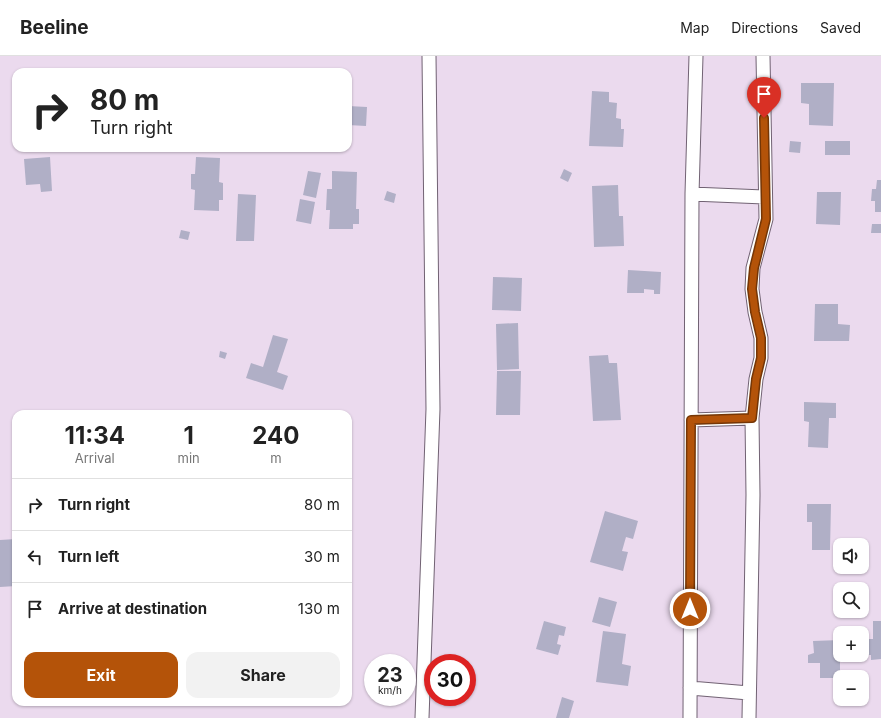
<!DOCTYPE html>
<html lang="en">
<head>
<meta charset="utf-8">
<style>
	body { margin:0; font-family:Inter,sans-serif; background:#f2f2f2; color:#222; height:100vh; display:flex; flex-direction:column; font-size:15px; white-space:nowrap }
	* { box-sizing:border-box; margin:0 }
	p { font-size:13px; color:#767676 }
	.icon { flex:none; width:22px; height:22px; fill:none; stroke:currentColor; stroke-width:2; stroke-linecap:round; stroke-linejoin:round }
	.map { position:relative; flex:1; overflow:hidden }
	.details { position:absolute; left:12px; top:354px; width:340px; height:296px; display:flex; flex-direction:column; background:#fff; border-radius:12px; box-shadow:0 1px 3px #0004 }
	.details>* { flex:none }
	.top-card { position:absolute; left:12px; top:12px; width:340px; height:84px; border-radius:12px; box-shadow:0 1px 3px #0004; background:#fff; color:#222; overflow:hidden }
	.controls { position:absolute; left:833px; top:482px; display:grid; gap:8px }
	.controls a { display:grid; place-items:center; width:36px; height:36px; border-radius:8px; background:#fff; box-shadow:0 1px 3px #0004; font-size:20px }
	.speed { position:absolute; left:364px; top:598px; display:flex; gap:8px; font-size:20px; font-weight:700; text-align:center }
	.speed>* { display:grid; place-content:center; width:52px; height:52px; border-radius:50%; background:#fff; box-shadow:0 1px 3px #0004; line-height:1 }
	.speed small { font-size:10px; font-weight:400 }
	.speed .limit { border:6px solid #d22; background:#fff; color:#111 }
	.pin { position:absolute; display:grid; place-items:center; width:34px; height:34px; color:#fff; margin:-41px -17px; border-radius:50% 50% 50% 0; rotate:-45deg; box-shadow:0 0 4px #0007 }
	.pin .icon { rotate:45deg }
	.me { position:absolute; width:44px; margin:-22px; rotate:0deg; stroke-linejoin:round; filter:drop-shadow(0 0 3px #0008) }
	.turn { display:flex; align-items:center; gap:14px; height:84px; padding:0 12px; font-size:18px }
	.turn .icon { width:52px; height:52px; stroke-width:2.5 }
	.turn b { display:block; font-size:28px; line-height:34px }
	.eta { display:flex; justify-content:space-evenly; align-items:center; height:68px; text-align:center }
	.eta b { font-size:24px; font-weight:700; line-height:28px }
	.primary-button { display:flex; gap:8px; margin-top:auto; padding:8px 12px }
	.primary-button a { flex:1; height:46px; border-radius:12px; background:#b45309; color:#fff; font-size:16px; font-weight:700; line-height:46px; text-align:center }
	.primary-button a+a { background:#f2f2f2; color:#222 }
	ul { padding:0; list-style:none }
	li { display:flex; align-items:center; gap:12px; height:52px; padding:0 12px; border-top:1px solid #e0e0e0 }
	li div { flex:1 }
	li b { display:block; font-size:15px }
	li em { font-style:normal }
	header { display:flex; align-items:center; gap:24px; box-sizing:border-box; height:56px; padding:0 20px; background:#fff; border-bottom:1px solid #e0e0e0 }
	header strong { font-size:19px }
	nav { display:flex; gap:22px; margin-inline-start:auto; font-size:14px }
	.map>svg:first-child { display:block }
	.building { fill:#b0afc6 }
	.lines { fill:none; stroke-linecap:round; stroke-linejoin:round }
	.street-casing { stroke:#716273; stroke-width:15 }
	.street { stroke:#fff; stroke-width:13 }
	.route-casing { stroke:#753606; stroke-width:10 }
	.route { stroke:#b45309; stroke-width:7 }
</style>
</head>
<body>
<header>
<strong>Beeline</strong>
<nav><a>Map</a><a>Directions</a><a>Saved</a></nav>
</header>
<div class="map">
<svg width="881" height="662" viewBox="0 0 881 662">
	<rect width="100%" height="100%" fill="#ebdaee"/>
	<path class="building" d="M 801,27 L 834,27 L 833,70 L 809,69 L 809,48 L 801,47 Z
		M 592,35 L 609,36 L 609,46 L 617,47 L 616,62 L 621,63 L 621,73 L 624,73 L 623,91 L 589,90 Z
		M 348,50 L 367,51 L 366,70 L 348,69 Z
		M 790,85 L 801,86 L 800,97 L 789,96 Z
		M 825,85 L 850,85 L 850,99 L 825,99 Z
		M 50,101 L 52,135 L 41,136 L 40,128 L 26,129 L 24,103 Z
		M 196,101 L 220,102 L 219,126 L 223,127 L 223,144 L 219,144 L 219,155 L 194,154 L 195,134 L 191,133 L 191,118 L 195,118 Z
		M 564,113 L 572,117 L 568,126 L 560,122 Z
		M 308,115 L 321,117 L 316,142 L 303,139 Z
		M 332,115 L 357,116 L 356,153 L 359,153 L 359,168 L 353,168 L 353,173 L 329,173 L 330,154 L 326,154 L 327,133 L 332,133 Z
		M 877,124 L 881,124 L 881,156 L 875,156 L 875,145 L 871,145 L 872,133 L 876,133 Z
		M 618,129 L 619,160 L 623,160 L 624,190 L 594,191 L 592,130 Z
		M 387,135 L 396,138 L 394,147 L 384,144 Z
		M 817,136 L 841,136 L 840,169 L 816,168 Z
		M 238,138 L 256,139 L 254,185 L 236,185 Z
		M 300,143 L 315,146 L 311,168 L 296,165 Z
		M 872,168 L 881,168 L 881,177 L 871,177 Z
		M 181,174 L 190,176 L 188,184 L 179,182 Z
		M 628,214 L 661,216 L 660,238 L 654,238 L 654,234 L 644,233 L 644,237 L 627,237 Z
		M 493,221 L 522,222 L 521,255 L 492,254 Z
		M 815,248 L 838,248 L 838,268 L 850,269 L 849,285 L 814,285 Z
		M 518,267 L 519,313 L 497,314 L 496,268 Z
		M 273,279 L 288,283 L 277,316 L 288,320 L 283,334 L 246,322 L 251,307 L 263,311 Z
		M 220,295 L 227,297 L 225,303 L 219,301 Z
		M 608,299 L 609,307 L 617,307 L 621,364 L 593,365 L 589,300 Z
		M 497,315 L 521,315 L 520,359 L 496,359 Z
		M 804,346 L 836,347 L 836,362 L 829,362 L 828,392 L 808,391 L 809,366 L 804,365 Z
		M 807,448 L 831,448 L 830,494 L 812,494 L 812,466 L 807,466 Z
		M 605,455 L 638,465 L 633,483 L 626,481 L 622,495 L 628,496 L 623,515 L 590,506 Z
		M 16,483 L 16,530 L 0,531 L 0,484 Z
		M 599,541 L 617,546 L 610,571 L 592,566 Z
		M 544,565 L 566,571 L 564,580 L 559,579 L 557,588 L 561,589 L 558,599 L 536,593 Z
		M 873,565 L 881,565 L 881,603 L 871,604 L 871,599 L 863,599 L 863,583 L 873,583 Z
		M 603,575 L 626,578 L 622,608 L 631,610 L 628,630 L 596,626 Z
		M 840,584 L 840,622 L 820,622 L 820,607 L 808,607 L 808,599 L 814,597 L 813,585 Z
		M 562,641 L 574,645 L 569,662 L 556,662 Z"/>
	<g class="lines">
		<g class="street-casing">
			<path id="street" d="M 692,138 L 765,141
				M 691,364 L 752,362
				M 690,632 L 749,637
				M 422,662 L 433,353 L 429,0
				M 690,662 L 692,138 L 696,0
				M 749,662 L 753,439 L 752,362 L 756,323 L 761,302 L 761,282 L 755,256 L 752,233 L 753,212 L 766,163 L 763,0"/>
		</g>
		<use href="#street" class="street"/>
	</g>
	<g class="lines">
		<g class="route-casing">
			<path id="route" d="M 690,553 L 691,364 L 752,362 L 756,323 L 761,302 L 761,282 L 755,256 L 752,233 L 754,212 L 766,163 L 764,62"/>
		</g>
		<use href="#route" class="route"/>
	</g>
</svg>
<div class="controls">
<a><svg class="icon" aria-label="sound" viewBox="0 0 24 24"><path d="M4 9h4l5-4v14l-5-4H4zM17 9q2 3 0 6"/></svg></a>
<a><svg class="icon" aria-label="search" viewBox="0 0 24 24"><circle cx="10" cy="10" r="6"/><path d="M15 15l6 6"/></svg></a>
<a>+</a>
<a>−</a>
</div>
<div class="speed"><div>23<small>km/h</small></div><div class="limit">30</div></div>
<div class="pin" style="left:764px;top:62px;background:#d93025"><svg class="icon" aria-label="arrive" viewBox="0 0 24 24"><path d="M6 21V4h12l-3 4 3 4H6"/></svg></div>
<svg class="me" style="left:690px;top:553px" viewBox="-20 -20 40 40"><circle r="17" fill="#b45309" stroke="#fff" stroke-width="3"/><path d="M0-11L8 9 0 5-8 9z" fill="#fff"/></svg>
<div class="top-card">
<div class="turn"><svg class="icon" aria-label="right" viewBox="0 0 24 24"><path d="M7 20v-9h11M14 6l5 5-5 5"/></svg><div><b>80 m</b>Turn right</div></div>
</div>
<section class="details">
<div class="eta">
<div><b>11:34</b><p>Arrival</p></div>
<div><b>1</b><p>min</p></div>
<div><b>240</b><p>m</p></div>
</div>
<ul>
<li><svg class="icon" aria-label="right" viewBox="0 0 24 24"><path d="M7 20v-9h11M14 6l5 5-5 5"/></svg><div><b>Turn right</b></div><em>80 m</em></li>
<li><svg class="icon" aria-label="left" viewBox="0 0 24 24"><path d="M17 20v-9H6M10 6l-5 5 5 5"/></svg><div><b>Turn left</b></div><em>30 m</em></li>
<li><svg class="icon" aria-label="arrive" viewBox="0 0 24 24"><path d="M6 21V4h12l-3 4 3 4H6"/></svg><div><b>Arrive at destination</b></div><em>130 m</em></li>
</ul>
<div class="primary-button"><a>Exit</a><a>Share</a></div>
</section>
</div>
</body>
</html>
